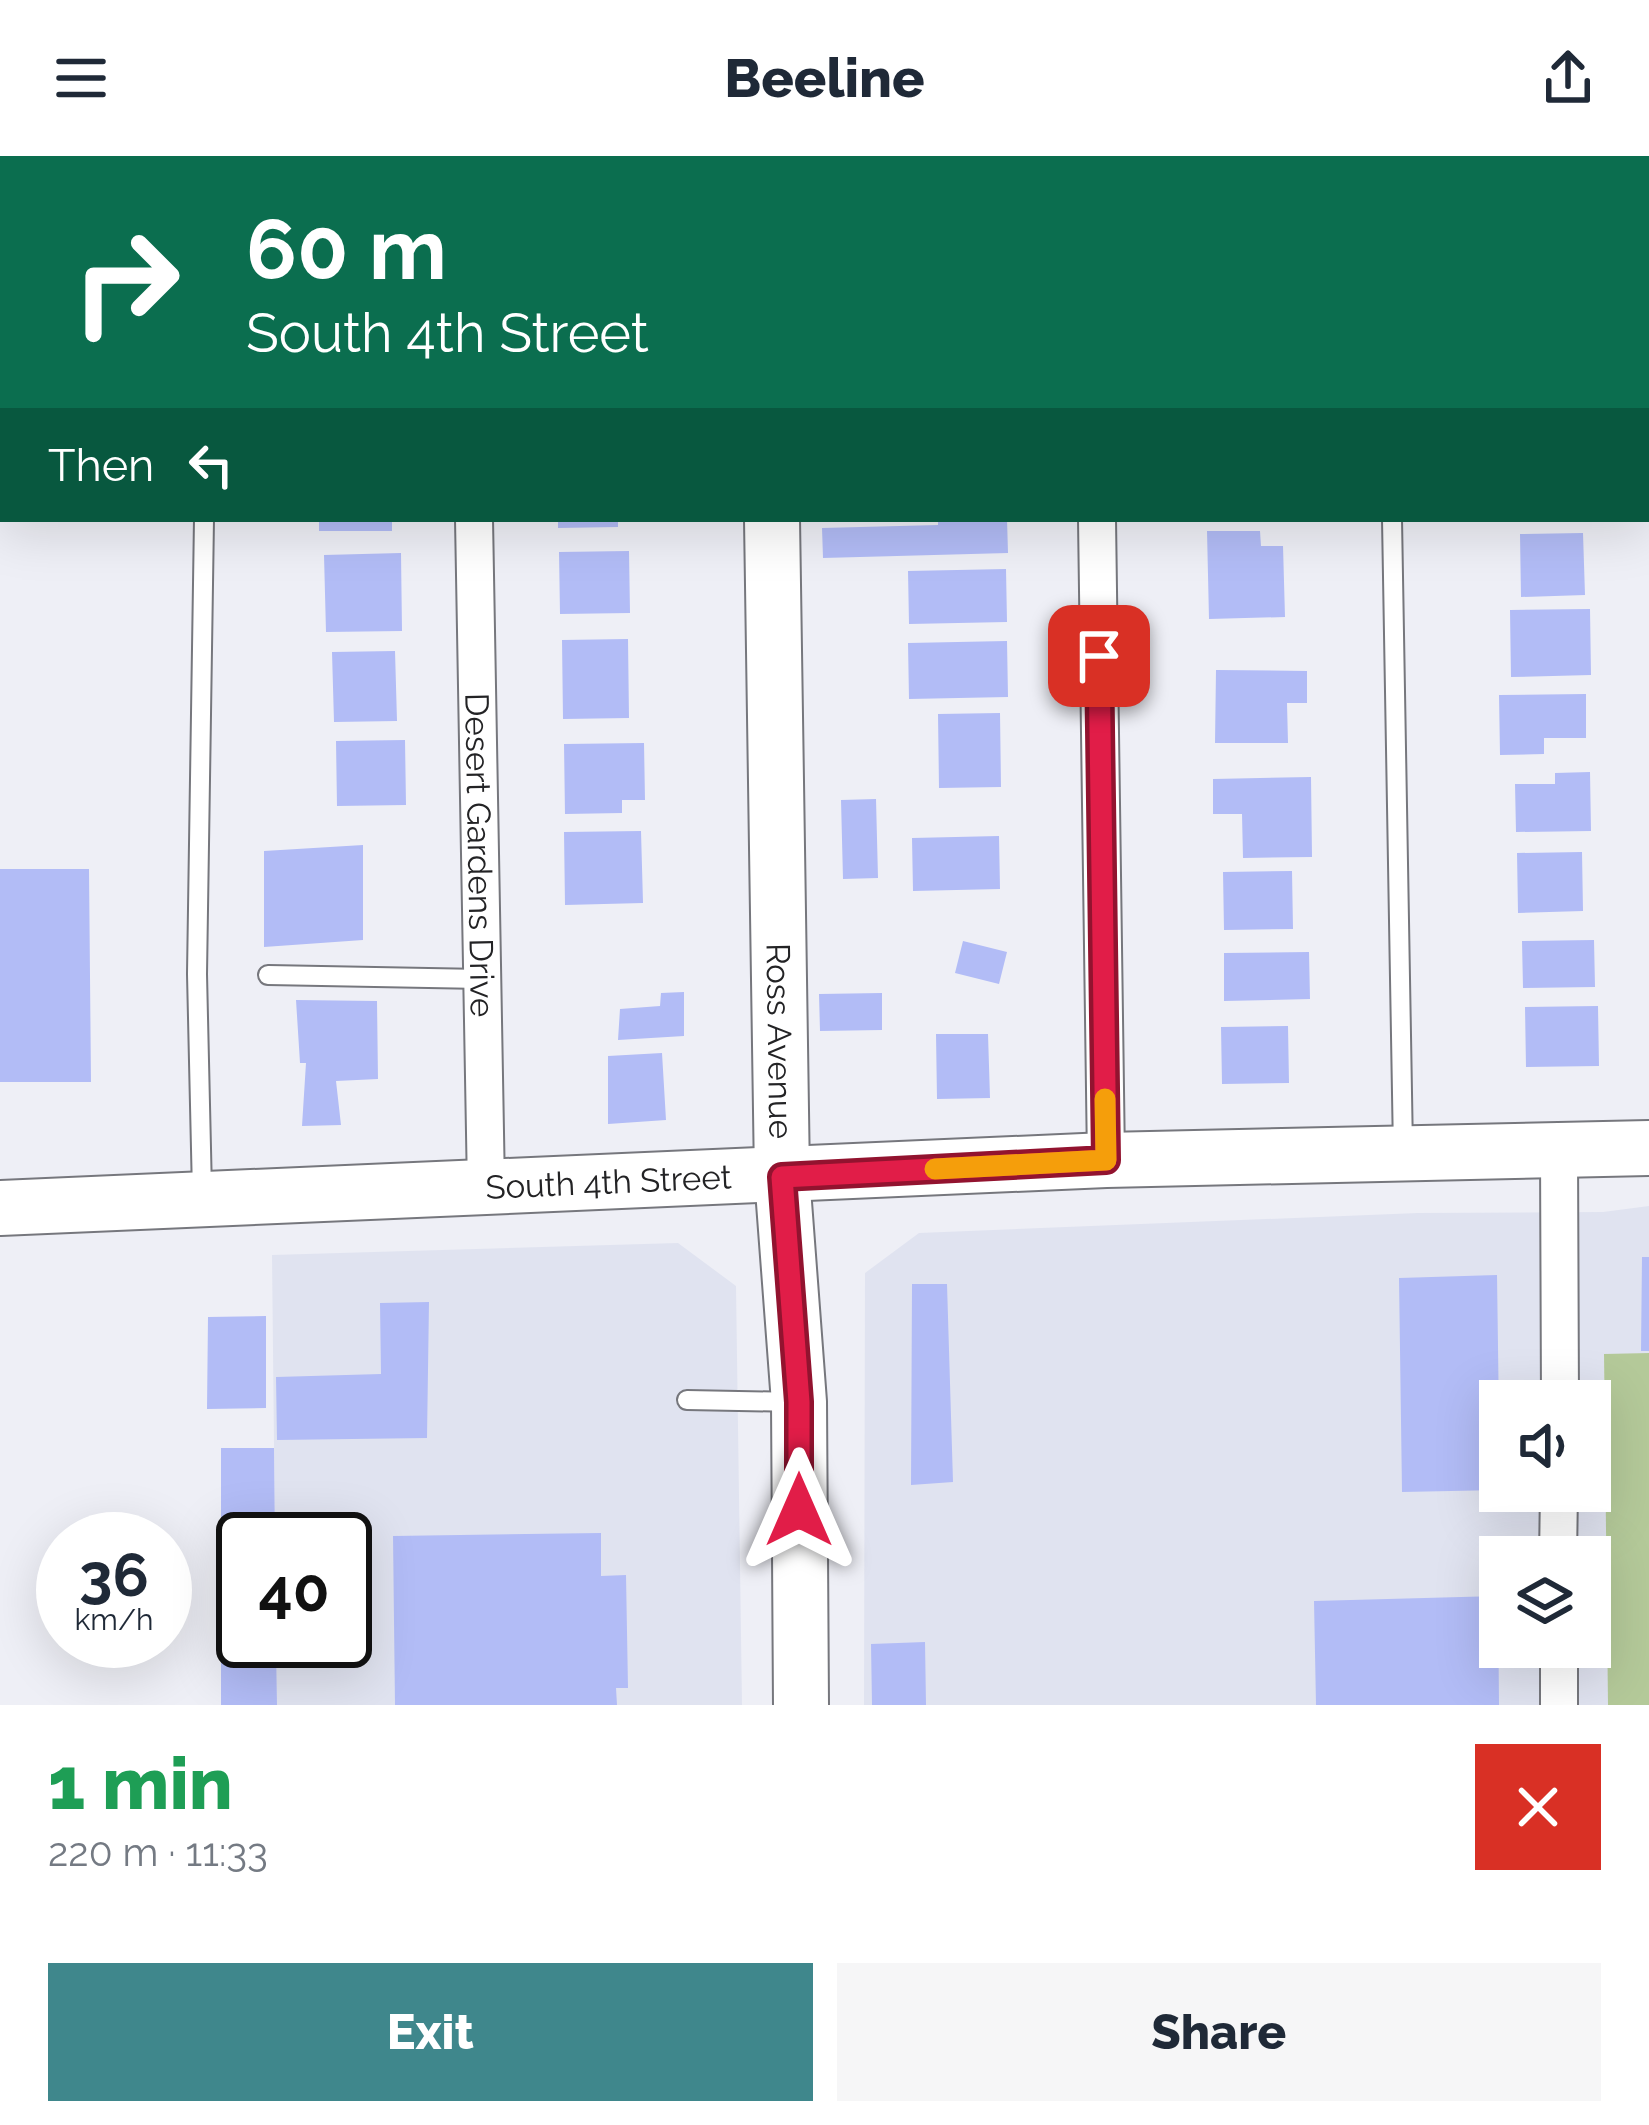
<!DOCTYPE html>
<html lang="en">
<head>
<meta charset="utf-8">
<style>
	body { margin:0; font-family:Raleway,sans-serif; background:#f6f6f7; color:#1f2937; height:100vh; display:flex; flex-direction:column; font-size:45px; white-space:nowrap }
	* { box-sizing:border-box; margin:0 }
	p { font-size:39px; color:#747a83 }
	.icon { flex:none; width:66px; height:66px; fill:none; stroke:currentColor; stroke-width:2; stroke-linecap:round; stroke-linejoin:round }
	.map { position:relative; height:1549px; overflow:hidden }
	.side { display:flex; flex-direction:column; background:#fff; flex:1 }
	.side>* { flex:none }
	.banner { position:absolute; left:0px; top:0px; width:1650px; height:366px; box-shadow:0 12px 48px #0002; background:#0b6e4f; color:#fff; overflow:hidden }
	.tools { position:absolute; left:1479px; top:1224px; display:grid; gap:24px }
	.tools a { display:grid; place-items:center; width:132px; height:132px; border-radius:0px; background:#fff; box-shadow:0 12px 48px #0002; font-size:60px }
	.speed { position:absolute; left:36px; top:1356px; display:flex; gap:24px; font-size:60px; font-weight:700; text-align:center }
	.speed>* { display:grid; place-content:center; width:156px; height:156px; border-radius:50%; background:#fff; box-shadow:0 12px 48px #0002; line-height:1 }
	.speed small { font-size:30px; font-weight:400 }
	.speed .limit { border:6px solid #111; border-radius:18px; background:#fff; color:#111 }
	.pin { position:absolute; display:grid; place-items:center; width:102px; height:102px; color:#fff; margin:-51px; border-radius:24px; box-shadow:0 6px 18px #0006 }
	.me { position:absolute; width:132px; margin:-66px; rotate:0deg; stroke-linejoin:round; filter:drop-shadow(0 0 9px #0008) }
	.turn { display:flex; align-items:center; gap:42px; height:252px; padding:0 48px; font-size:54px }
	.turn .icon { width:156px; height:156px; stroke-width:2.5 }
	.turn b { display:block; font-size:84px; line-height:102px }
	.then { display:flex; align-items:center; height:114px; padding:0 48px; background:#0003; gap:24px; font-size:45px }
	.round { display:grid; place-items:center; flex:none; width:126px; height:126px; border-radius:0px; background:#f6f6f7 }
	.head { display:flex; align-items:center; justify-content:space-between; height:204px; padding:0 48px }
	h1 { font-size:72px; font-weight:800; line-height:90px; color:#1e9e55 }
	.cta { display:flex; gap:24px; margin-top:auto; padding:24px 48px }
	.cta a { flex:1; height:138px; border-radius:0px; background:#3f878c; color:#fff; font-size:48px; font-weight:800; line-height:138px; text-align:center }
	.cta a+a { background:#f6f6f7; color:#1f2937 }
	header { display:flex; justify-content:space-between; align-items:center; height:156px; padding:0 48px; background:#fff; font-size:54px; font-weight:800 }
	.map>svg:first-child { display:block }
	.built { fill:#e0e3f0; fill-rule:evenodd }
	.green { fill:#b4c999 }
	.building { fill:#b2bcf6 }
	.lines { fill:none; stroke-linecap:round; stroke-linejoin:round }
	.lane-casing { stroke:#76777d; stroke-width:22 }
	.street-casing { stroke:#76777d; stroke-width:40 }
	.secondary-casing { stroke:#76777d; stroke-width:58 }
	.lane { stroke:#fff; stroke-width:18 }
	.street { stroke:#fff; stroke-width:36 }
	.secondary { stroke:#fff; stroke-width:54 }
	.route-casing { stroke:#92132f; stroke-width:30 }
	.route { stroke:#e11d48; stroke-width:21 }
	.slow { stroke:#f59e0b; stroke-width:21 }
	.labels { text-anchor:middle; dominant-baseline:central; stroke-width:9; stroke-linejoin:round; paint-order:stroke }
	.street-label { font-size:33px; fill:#232325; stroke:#fdfdfe }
</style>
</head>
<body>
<header><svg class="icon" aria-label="menu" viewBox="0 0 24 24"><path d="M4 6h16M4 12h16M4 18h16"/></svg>Beeline<svg class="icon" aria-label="share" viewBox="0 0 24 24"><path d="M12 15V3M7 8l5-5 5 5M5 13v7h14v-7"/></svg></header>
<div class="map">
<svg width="1649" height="1549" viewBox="0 0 1649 1549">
	<rect width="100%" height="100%" fill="#eeeff6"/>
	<path class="built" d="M 1649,1050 L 1649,1197 L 1604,1199 L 1609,1549 L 864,1549 L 865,1117 L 919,1077 L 1418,1057 L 1603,1056 ZM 1500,1245 L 1590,1245 L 1590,1335 L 1500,1335 ZM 1500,1401 L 1590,1401 L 1590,1491 L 1500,1491 Z
		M 678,1087 L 736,1130 L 742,1549 L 277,1549 L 276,1485 L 345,1485 L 345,1383 L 275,1383 L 272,1099 Z"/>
	<path class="green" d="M 1649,1197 L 1649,1549 L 1608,1549 L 1604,1198 Z"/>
	<path class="building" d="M 319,363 L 392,363 L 392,375 L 319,375 Z
		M 558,363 L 618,363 L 618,371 L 558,372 Z
		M 938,363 L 1007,363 L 1008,397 L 823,402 L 822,372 L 938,369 Z
		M 1207,375 L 1260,375 L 1261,390 L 1283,390 L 1285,461 L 1209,463 Z
		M 1583,377 L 1585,439 L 1521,441 L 1520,378 Z
		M 629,395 L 630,457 L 560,458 L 559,396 Z
		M 401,397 L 402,475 L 326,476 L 324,399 Z
		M 1006,413 L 1007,466 L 909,468 L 908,415 Z
		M 1590,453 L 1591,519 L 1511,521 L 1510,454 Z
		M 628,483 L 629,562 L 563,563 L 562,484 Z
		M 1007,485 L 1008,541 L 909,543 L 908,487 Z
		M 395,495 L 397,565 L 334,566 L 332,496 Z
		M 1216,514 L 1307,515 L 1307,547 L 1287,547 L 1288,587 L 1215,587 Z
		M 1586,538 L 1586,582 L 1544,582 L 1544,598 L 1500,599 L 1499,539 Z
		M 1000,557 L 1001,631 L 939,632 L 938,558 Z
		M 405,584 L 406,649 L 337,650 L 336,585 Z
		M 644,587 L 645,644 L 622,644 L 622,657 L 565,658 L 564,588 Z
		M 1590,616 L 1591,675 L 1516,676 L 1515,628 L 1555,628 L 1555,617 Z
		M 1311,621 L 1312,701 L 1243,702 L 1242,658 L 1213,658 L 1213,623 Z
		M 876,643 L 878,722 L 843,723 L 841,644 Z
		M 641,675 L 643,747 L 565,749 L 564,676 Z
		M 999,680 L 1000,733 L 913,735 L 912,682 Z
		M 363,689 L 363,784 L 264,791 L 264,695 Z
		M 1582,696 L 1583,755 L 1518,757 L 1517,697 Z
		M 0,713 L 89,713 L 91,926 L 0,926 Z
		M 1292,715 L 1293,773 L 1224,774 L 1223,716 Z
		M 1594,784 L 1595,831 L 1523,832 L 1522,785 Z
		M 963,785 L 1007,796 L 999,828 L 955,817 Z
		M 1309,796 L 1310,843 L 1224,845 L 1224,797 Z
		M 684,836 L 684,880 L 618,884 L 620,853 L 660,850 L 661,837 Z
		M 882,837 L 882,874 L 820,875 L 819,838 Z
		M 296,844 L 377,845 L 378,923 L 336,925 L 341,969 L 302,970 L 306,907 L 300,907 Z
		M 1598,850 L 1599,910 L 1526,911 L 1525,851 Z
		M 1288,870 L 1289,927 L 1222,928 L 1221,871 Z
		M 936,878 L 988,878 L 990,942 L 937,943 Z
		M 662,897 L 666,964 L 608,968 L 608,900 Z
		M 1642,1101 L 1649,1101 L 1649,1195 L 1641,1195 Z
		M 1497,1119 L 1500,1334 L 1402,1336 L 1399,1122 Z
		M 912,1128 L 947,1128 L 953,1326 L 911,1329 Z
		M 429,1146 L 427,1282 L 277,1284 L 276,1221 L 381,1218 L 380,1147 Z
		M 266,1160 L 266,1252 L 207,1253 L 208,1161 Z
		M 221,1292 L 274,1292 L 275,1383 L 243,1383 L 243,1485 L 276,1485 L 277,1549 L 221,1549 Z
		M 601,1377 L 601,1420 L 626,1419 L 628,1532 L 616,1532 L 617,1549 L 395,1549 L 393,1380 Z
		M 1498,1440 L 1499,1549 L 1316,1549 L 1314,1445 Z
		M 925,1486 L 926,1549 L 872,1549 L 871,1488 Z"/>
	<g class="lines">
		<g class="lane-casing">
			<path id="lane" d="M 1386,0 L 1386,3
				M 209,3 L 209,0
				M 1392,363 L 1403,994
				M 268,819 L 482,823
				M 202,1036 L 197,818 L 204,363
				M 687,1244 L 797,1246"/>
		</g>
		<g class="street-casing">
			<g id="street">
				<path d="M 468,0 L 468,3"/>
				<path d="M 1092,0 L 1092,3"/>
				<path id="s1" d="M 474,363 L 486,1032"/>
				<path d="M 1097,363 L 1106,1004"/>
				<path d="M 1559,995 L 1560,1245"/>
				<path d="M 1558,1401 L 1559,1335"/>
				<path d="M 1559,1491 L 1559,1549"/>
			</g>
		</g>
		<g class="secondary-casing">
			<g id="secondary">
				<path d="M 766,0 L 766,3"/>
				<path id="s2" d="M 772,363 L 782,1020 L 799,1246 L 801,1549"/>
				<path id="s3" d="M 0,1052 L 1106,1004 L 1649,992"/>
			</g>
		</g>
		<use href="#lane" class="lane"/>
		<use href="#street" class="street"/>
		<use href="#secondary" class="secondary"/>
	</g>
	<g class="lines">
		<g class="route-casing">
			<path id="route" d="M 799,1354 L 799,1246 L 782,1021 L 1106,1004 L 1099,500"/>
		</g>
		<use href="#route" class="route"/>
		<path class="slow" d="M 935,1013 L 1106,1004 L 1105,943"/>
	</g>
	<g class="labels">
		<g class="street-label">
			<text stroke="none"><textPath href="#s1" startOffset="336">Desert Gardens Drive</textPath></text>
			<text stroke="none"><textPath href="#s2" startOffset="522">Ross Avenue</textPath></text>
			<text stroke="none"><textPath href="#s3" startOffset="609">South 4th Street</textPath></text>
		</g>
	</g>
</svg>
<div class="tools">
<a><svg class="icon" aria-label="sound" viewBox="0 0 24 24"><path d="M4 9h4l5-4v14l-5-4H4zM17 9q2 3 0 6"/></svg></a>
<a><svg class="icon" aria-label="layers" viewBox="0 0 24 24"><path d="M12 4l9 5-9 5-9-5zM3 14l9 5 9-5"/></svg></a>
</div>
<div class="speed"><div>36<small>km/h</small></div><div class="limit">40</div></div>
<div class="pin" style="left:1099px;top:500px;background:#d93025"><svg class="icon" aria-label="arrive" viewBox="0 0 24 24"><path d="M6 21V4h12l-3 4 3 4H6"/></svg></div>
<svg class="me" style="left:799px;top:1354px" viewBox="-20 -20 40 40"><path d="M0-17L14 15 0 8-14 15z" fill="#e11d48" stroke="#fff" stroke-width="4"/></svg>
<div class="banner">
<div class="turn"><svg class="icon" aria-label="right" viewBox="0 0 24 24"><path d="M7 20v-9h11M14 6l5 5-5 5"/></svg><div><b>60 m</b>South 4th Street</div></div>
<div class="then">Then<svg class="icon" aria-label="left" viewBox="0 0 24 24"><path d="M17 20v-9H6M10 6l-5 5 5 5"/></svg></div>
</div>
</div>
<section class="side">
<div class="head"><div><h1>1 min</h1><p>220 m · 11:33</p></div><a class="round" style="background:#d93025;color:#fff"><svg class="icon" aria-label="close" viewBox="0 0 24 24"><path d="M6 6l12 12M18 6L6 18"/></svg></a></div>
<div class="cta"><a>Exit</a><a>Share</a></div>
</section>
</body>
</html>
